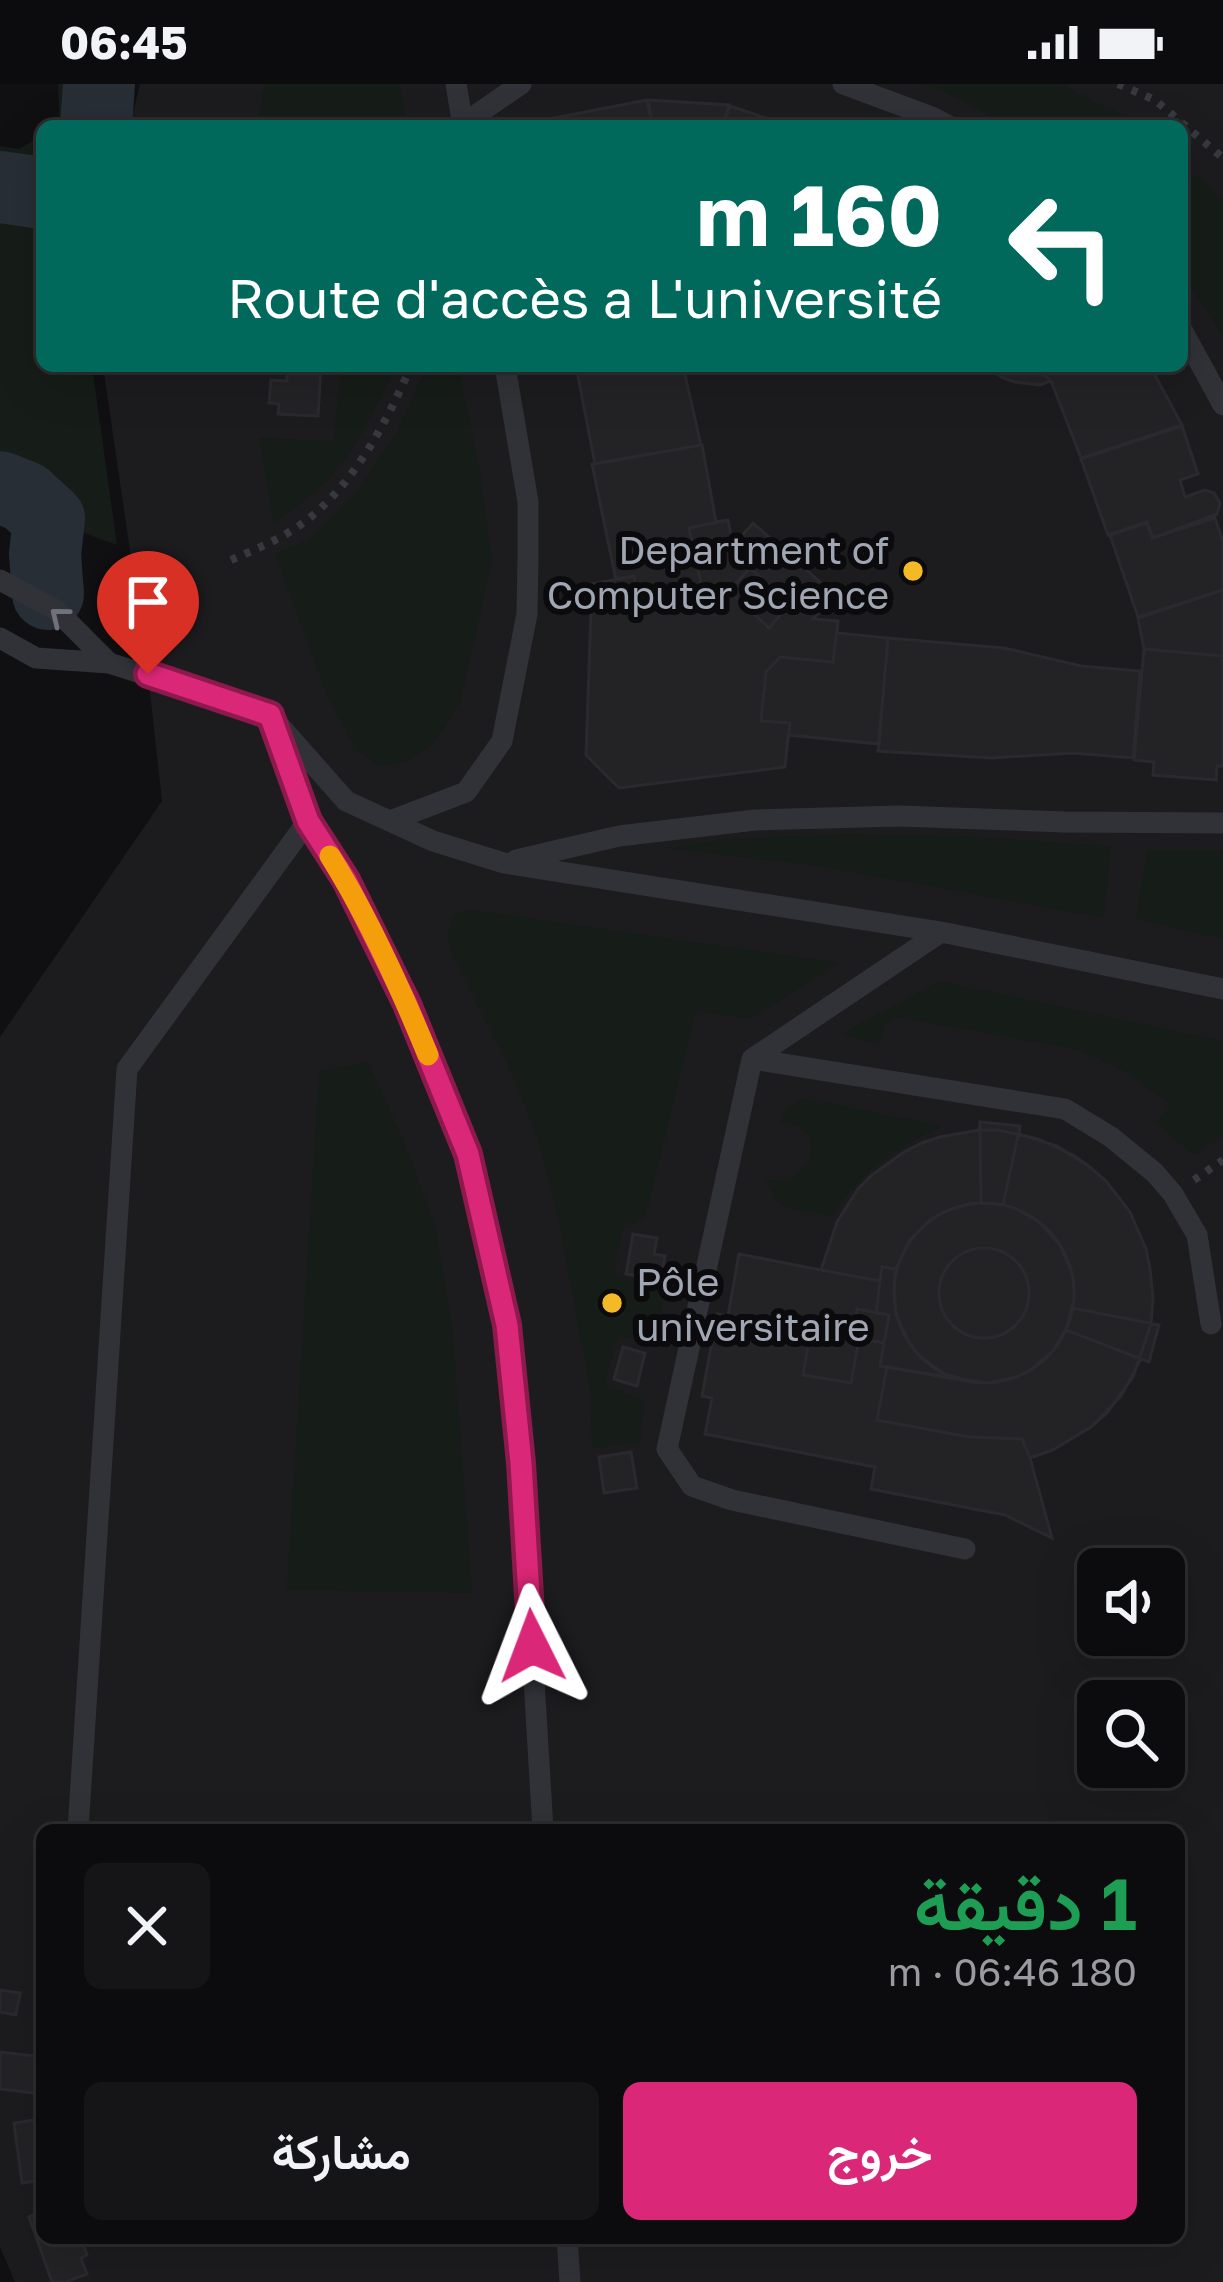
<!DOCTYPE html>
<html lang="ar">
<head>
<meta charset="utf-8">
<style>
	body { margin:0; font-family:"Golos Text",Vazirmatn,sans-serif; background:#151517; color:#f1f3f6; direction:rtl; height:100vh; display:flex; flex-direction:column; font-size:45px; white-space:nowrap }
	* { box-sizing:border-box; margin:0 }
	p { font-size:39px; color:#9a9b9e }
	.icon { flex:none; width:66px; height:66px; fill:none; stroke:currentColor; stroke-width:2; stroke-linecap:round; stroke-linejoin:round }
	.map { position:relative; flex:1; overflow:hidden; direction:ltr }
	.sheet { position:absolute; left:36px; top:1740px; width:1149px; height:420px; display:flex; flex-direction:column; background:#0c0c0e; border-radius:18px; box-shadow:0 12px 48px #0002,0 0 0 3px #2c2c2e; direction:rtl }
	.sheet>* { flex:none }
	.hud { position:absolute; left:36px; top:36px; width:1152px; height:252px; border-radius:18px; box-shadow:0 12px 48px #0002,0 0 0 3px #2c2c2e; direction:rtl; background:#00695c; color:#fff; overflow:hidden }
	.tools { position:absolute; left:1077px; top:1464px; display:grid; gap:24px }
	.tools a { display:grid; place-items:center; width:108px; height:108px; border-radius:18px; background:#0c0c0e; box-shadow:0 12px 48px #0002,0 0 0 3px #2c2c2e; font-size:60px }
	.pin { position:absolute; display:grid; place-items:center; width:102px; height:102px; color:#fff; margin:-123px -51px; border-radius:50% 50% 50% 0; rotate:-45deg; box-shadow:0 0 12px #0007 }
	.pin .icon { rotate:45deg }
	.me { position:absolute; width:132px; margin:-66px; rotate:357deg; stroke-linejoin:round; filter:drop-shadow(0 0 9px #0008) }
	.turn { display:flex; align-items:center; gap:42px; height:252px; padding:0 48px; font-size:54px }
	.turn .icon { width:156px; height:156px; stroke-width:2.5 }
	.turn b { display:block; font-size:84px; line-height:102px }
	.round { display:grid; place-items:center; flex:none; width:126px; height:126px; border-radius:18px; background:#151517 }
	.headline { display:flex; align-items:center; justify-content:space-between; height:204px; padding:0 48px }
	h1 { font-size:72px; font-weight:600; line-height:90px; color:#1e9e55 }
	.cta { display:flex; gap:24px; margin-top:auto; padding:24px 48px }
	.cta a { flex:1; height:138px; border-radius:18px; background:#db2777; color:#fff; font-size:48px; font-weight:600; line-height:138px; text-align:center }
	.cta a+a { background:#151517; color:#f1f3f6 }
	.status { display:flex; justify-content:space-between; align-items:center; height:84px; padding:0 60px; background:#0c0c0e; direction:ltr }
	.status svg { height:33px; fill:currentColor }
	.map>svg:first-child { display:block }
	.built { fill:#1c1c1f; fill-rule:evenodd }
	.green { fill:#161c18 }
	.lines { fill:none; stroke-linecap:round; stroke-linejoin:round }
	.river { stroke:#272e35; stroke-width:72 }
	.building { fill:#232326; stroke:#2a2a2e; stroke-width:3 }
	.path { stroke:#37393e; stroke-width:8; stroke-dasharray:6 9; stroke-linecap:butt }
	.lane { stroke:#313237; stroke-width:21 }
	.oneway { stroke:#6f727b }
	.route-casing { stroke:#8e194d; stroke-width:30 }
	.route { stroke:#db2777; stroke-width:21 }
	.slow { stroke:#f59e0b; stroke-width:21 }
	.poi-dot { fill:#f4b926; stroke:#0b0b0d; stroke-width:4.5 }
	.labels { text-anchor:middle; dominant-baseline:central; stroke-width:12; stroke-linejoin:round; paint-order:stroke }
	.poi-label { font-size:39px; fill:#a1a6b3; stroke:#0b0b0d; text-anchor:end }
</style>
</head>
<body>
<div class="status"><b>06:45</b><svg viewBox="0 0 49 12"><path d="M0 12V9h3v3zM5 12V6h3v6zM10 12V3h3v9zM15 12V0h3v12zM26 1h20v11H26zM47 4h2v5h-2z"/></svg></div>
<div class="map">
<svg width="1223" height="2198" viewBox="0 0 1223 2198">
	<rect width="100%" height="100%" fill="#101012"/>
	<path class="built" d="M 140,0 L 1223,0 L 1223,2198 L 15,2198 L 0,2163 L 0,953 L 162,717 L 148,590 L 103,282 L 1182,282 L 1182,42 L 130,42 ZM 1098,1485 L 1164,1485 L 1164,1551 L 1098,1551 ZM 1098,1617 L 1164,1617 L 1164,1683 L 1098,1683 ZM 42,1746 L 1179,1746 L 1179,2154 L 42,2154 Z"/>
	<path class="green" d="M 58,0 L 131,0 L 121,42 L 60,42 Z
		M 265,0 L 399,0 L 408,42 L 257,42 Z
		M 921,0 L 1065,0 L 1079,10 L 1148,42 L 1010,42 L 945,8 Z
		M 42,52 L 42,282 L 92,282 L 117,461 L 0,418 L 0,62 L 19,65 Z
		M 1197,90 L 1223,116 L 1223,253 L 1182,189 L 1182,104 Z
		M 342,282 L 396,282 C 378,318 360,360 333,390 C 316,409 294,425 273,439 L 259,354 L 333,357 Z
		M 427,282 L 458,282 L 479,381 L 492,477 L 461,616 L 435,658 L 408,677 L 381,682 L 357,667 L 328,614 L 275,470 L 306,457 L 358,405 L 397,347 Z
		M 847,750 L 960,752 L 1111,762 L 1104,834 L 818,782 L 664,764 L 725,755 Z
		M 1147,766 L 1223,766 L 1223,855 L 1136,835 Z
		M 473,826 L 840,879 L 750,935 L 696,927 L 645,1135 L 622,1145 L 614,1190 L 667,1203 L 655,1260 L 618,1252 L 605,1301 L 644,1316 L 640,1359 L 592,1364 L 590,1303 L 558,1134 L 536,1050 L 508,981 L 450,866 L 448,848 L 454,830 Z
		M 940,897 L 1223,957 L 1223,1052 L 1194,1071 L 1156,1039 L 1171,1021 L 1123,986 L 1075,965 L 897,933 L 884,942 L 880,960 L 841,950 Z
		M 368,978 L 407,1065 L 436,1144 L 453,1249 L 472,1509 L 287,1506 L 319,987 Z
		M 804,1014 L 942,1042 C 897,1064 859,1086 833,1132 L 788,1124 L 776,1117 L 766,1096 L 788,1097 C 802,1089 818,1070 808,1052 C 803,1042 789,1040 780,1037 L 786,1025 Z"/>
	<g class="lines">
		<path class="river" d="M 96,42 L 99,0
			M 0,103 L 42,109
			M 0,403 L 25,413 L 49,435 L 45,470 L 48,510"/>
	</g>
	<path class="building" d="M 647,16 L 652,42 L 545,42 L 544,36 Z
		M 648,16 L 729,21 L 722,42 L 653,42 Z
		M 730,22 L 790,42 L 723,42 Z
		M 287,282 L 321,283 L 318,332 L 278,330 L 279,320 L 269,319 L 271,296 L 287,297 Z
		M 576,282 L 683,282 L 701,361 L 595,380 Z
		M 983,282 L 1034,282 L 1051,297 L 1040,301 L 1015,298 L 1003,294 Z
		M 1034,282 L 1150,282 L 1182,341 L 1081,374 L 1051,297 Z
		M 1182,342 L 1198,390 L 1180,396 L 1185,413 L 1205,406 L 1214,409 L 1220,419 L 1217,430 L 1153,454 L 1147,438 L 1108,451 L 1081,375 Z
		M 702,361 L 716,438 L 728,436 L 733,462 L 753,439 L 835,511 L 813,535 L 838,537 L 837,549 L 888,554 L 879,660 L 788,651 L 785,683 L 619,704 L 586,671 L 592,500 L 616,496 L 592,380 Z
		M 1215,434 L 1223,458 L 1223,506 L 1138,533 L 1110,451 L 1147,439 L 1152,454 Z
		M 728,436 L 733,462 L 753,439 L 835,511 L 813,535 L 838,537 L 833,578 L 780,573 L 766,588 L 761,637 L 790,639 L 785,683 L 619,704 L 586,671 L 592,500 L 634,492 L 638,521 L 688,512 L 701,499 L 689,444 Z
		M 750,484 L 790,520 L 769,544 L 729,507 Z
		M 1223,506 L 1223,572 L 1144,565 L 1138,534 Z
		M 888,554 L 1004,564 L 1081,582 L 1140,587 L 1133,674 L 1073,669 L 991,674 L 878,667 Z
		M 1144,565 L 1223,572 L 1223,682 L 1217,682 L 1216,696 L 1153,691 L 1154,678 L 1134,676 Z
		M 980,1038 L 1020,1042 L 1019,1050 L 1057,1062 L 1091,1084 L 1106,1097 L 1130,1128 L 1146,1165 L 1150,1184 L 1153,1214 L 1151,1240 L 1159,1241 L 1149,1278 L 1141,1275 L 1121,1312 L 1091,1343 L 1053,1366 L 1030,1374 L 1052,1454 L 1005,1431 L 871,1405 L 875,1383 L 705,1350 L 712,1314 L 702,1312 L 717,1230 L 728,1232 L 739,1170 L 821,1186 L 837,1138 L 858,1105 L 872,1091 L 904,1068 L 922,1059 L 940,1053 L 979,1046 Z
		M 980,1038 L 1020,1042 L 1003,1121 L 981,1119 Z
		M 979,1046 L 998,1046 L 1038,1055 L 1075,1072 L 1091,1084 L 1106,1097 L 1130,1128 L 1146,1165 L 1150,1184 L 1153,1214 L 1151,1240 L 1133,1293 L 1107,1329 L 1091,1343 L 1053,1366 L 1030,1374 L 1022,1355 L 969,1353 L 877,1336 L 887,1283 L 987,1299 L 1017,1293 L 1030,1286 L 1052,1268 L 1067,1243 L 1074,1215 L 1074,1200 L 1071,1186 L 1059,1160 L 1039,1138 L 1014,1124 L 1000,1120 L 971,1119 L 943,1128 L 930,1136 L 909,1157 L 896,1185 L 882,1183 L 880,1197 L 821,1186 L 837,1138 L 858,1105 L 872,1091 L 904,1068 L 922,1059 L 940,1053 Z
		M894 1209a90 90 0 1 1 180 0a90 90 0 1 1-180 0Z
		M 633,1150 L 657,1154 L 654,1170 L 665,1172 L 661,1196 L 626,1190 Z
		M939 1209a45 45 0 1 1 90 0a45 45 0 1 1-90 0Z
		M 882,1183 L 896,1185 L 894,1200 L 896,1231 L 909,1258 L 918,1271 L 943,1289 L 972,1298 L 880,1282 L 889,1231 L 876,1229 Z
		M 1072,1224 L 1159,1241 L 1149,1278 L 1066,1246 Z
		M 857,1225 L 889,1231 L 884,1259 L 859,1255 L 851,1299 L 803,1291 L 812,1239 L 854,1247 Z
		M 623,1263 L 645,1269 L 637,1302 L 614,1295 Z
		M 631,1368 L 637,1404 L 604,1409 L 599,1373 Z
		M 0,1906 L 20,1909 L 16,1931 L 0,1928 Z
		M 0,1968 L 42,1973 L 42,2010 L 0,2005 Z
		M 42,2035 L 42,2096 L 22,2099 L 14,2039 Z
		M 42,2128 L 42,2154 L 81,2154 L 87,2171 L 81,2174 L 87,2190 L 65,2198 L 52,2198 L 29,2133 Z"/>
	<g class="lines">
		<path class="path" d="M 1118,0 L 1155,16 L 1223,74
			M 231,476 C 251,467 272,459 291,447 C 348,412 385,342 411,282
			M 1194,1096 L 1223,1076"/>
		<path class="lane" d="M 456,0 L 463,42
			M 843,0 L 932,33 L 949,42
			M 463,40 L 521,0
			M 1182,246 L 1223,321
			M 0,496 L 56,526 L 109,579
			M 0,554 L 36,574 L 109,579 L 270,630
			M 270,630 L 308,737 L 346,796 L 407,920 L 468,1070 L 507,1241 L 521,1379 L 543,1746
			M 278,640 L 346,717 L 433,757 L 504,779 L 941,848 L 1223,905
			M 390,737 L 466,708 L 502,657 L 527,530 L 528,472 L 528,418 L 505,282
			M 516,776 L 619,752 L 755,736 L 899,732 L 1064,738 L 1223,739
			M 941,848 L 752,975 L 667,1365 L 692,1402 L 732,1416 L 965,1465
			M 752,975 L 1065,1025 L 1111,1053 L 1155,1089 L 1173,1110 L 1197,1151 L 1211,1240
			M 78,1746 L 127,985 L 308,737
			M 567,2154 L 570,2198"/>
	</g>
	<defs><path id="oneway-chevron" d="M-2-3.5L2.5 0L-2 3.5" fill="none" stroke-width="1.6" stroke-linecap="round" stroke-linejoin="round" transform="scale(3)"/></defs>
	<use class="oneway" href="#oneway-chevron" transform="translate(59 532) rotate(-141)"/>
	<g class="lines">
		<g class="route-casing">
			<path id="route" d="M 148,590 L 270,631 L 308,737 L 346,796 L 407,920 L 468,1070 L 507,1241 L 521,1379 L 532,1562"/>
		</g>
		<use href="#route" class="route"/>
		<path class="slow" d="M 330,772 C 369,834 400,903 428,971"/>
	</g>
	<g class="poi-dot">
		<circle cx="913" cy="487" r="12"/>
		<circle cx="612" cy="1219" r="12"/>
	</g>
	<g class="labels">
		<g class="poi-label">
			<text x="889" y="465">Department of<tspan x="889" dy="45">Computer Science</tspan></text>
			<text x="636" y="1197" text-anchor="start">Pôle<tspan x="636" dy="45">universitaire</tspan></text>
		</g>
	</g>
</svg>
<div class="tools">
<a><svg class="icon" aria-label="sound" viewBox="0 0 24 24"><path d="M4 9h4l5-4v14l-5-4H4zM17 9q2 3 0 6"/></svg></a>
<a><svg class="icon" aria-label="search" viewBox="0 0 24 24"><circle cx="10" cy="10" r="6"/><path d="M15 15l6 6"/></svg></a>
</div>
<div class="pin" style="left:148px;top:590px;background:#d93025"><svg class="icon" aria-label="arrive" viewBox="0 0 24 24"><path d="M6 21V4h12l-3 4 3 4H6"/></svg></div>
<svg class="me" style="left:532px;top:1562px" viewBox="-20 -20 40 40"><path d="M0-17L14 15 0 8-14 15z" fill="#db2777" stroke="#fff" stroke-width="4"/></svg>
<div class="hud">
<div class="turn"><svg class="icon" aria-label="left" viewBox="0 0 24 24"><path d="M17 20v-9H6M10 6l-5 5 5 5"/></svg><div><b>160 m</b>Route d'accès a L'université</div></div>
</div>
<section class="sheet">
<div class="headline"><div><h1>1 دقيقة</h1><p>180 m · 06:46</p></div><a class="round"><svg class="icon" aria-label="close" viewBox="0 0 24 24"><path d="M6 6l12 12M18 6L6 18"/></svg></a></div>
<div class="cta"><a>خروج</a><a>مشاركة</a></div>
</section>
</div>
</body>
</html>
